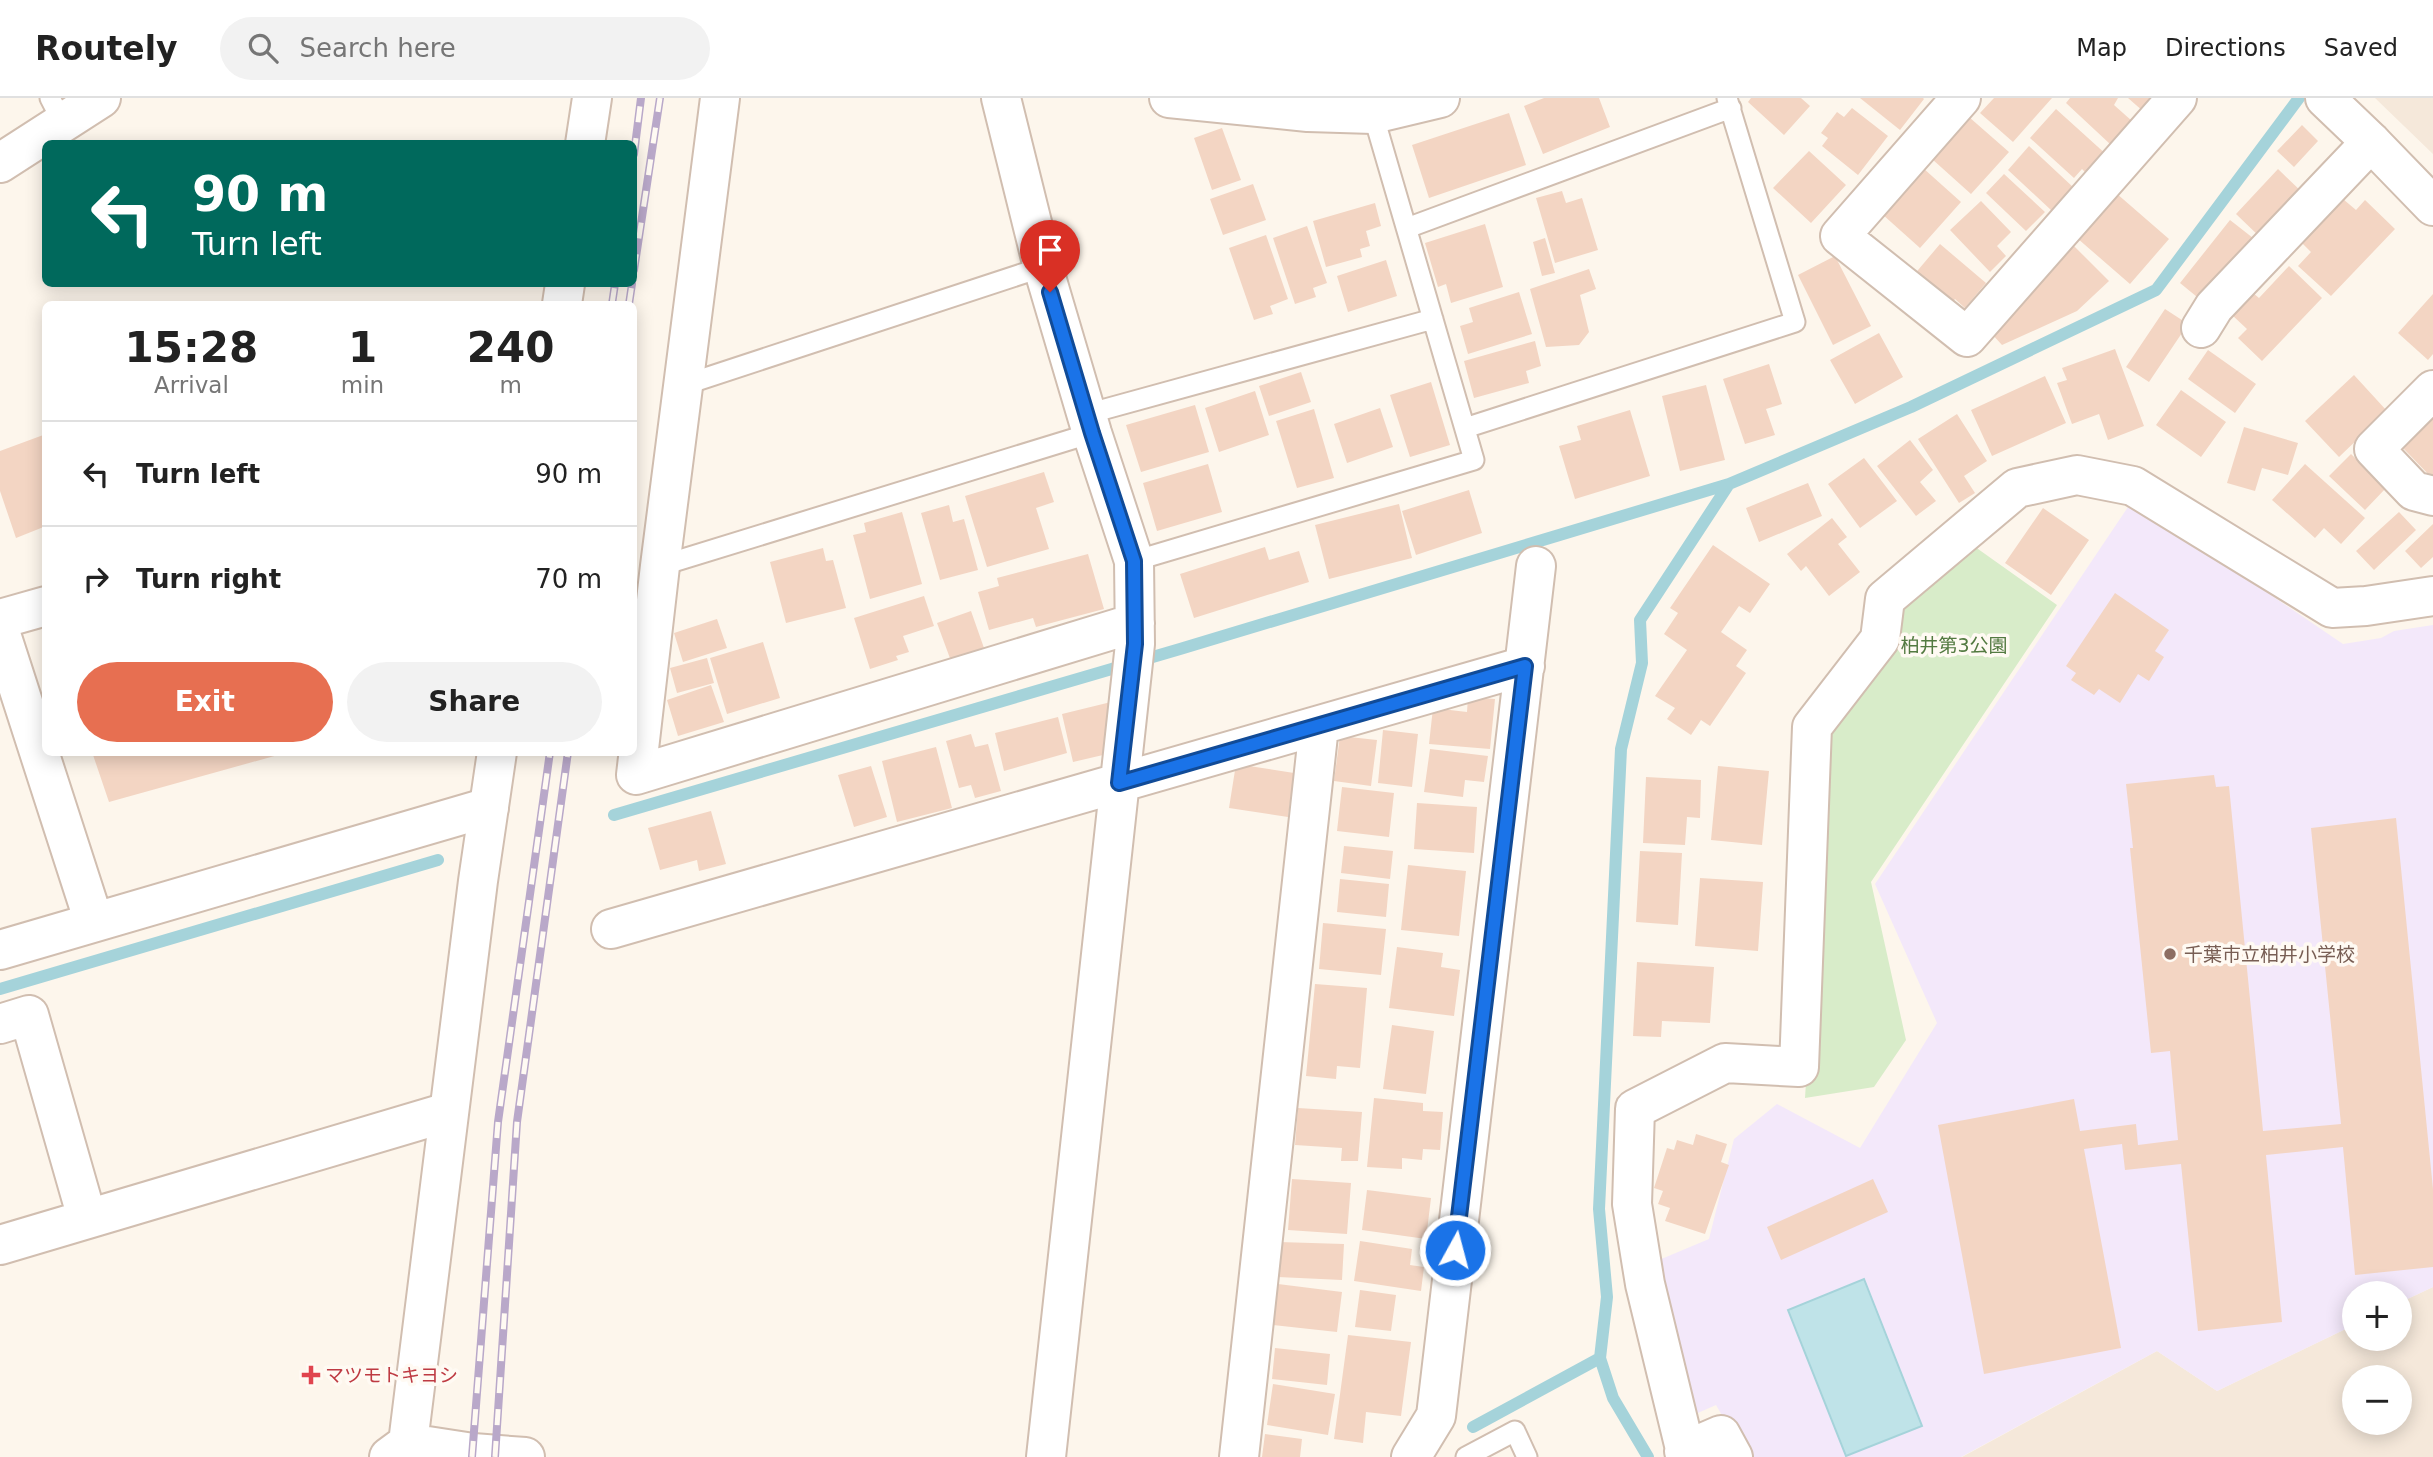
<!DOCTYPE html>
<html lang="en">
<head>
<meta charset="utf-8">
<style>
	body { margin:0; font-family:"DejaVu Sans","Noto Sans JP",sans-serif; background:#f2f2f2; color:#222; height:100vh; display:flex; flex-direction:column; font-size:26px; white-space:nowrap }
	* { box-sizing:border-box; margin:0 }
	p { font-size:23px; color:#767676 }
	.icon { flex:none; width:38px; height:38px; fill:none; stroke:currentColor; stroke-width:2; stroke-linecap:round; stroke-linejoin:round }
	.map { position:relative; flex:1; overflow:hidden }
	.side { position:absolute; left:42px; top:203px; width:595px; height:455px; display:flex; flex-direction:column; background:#fff; border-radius:10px; box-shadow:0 4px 18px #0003 }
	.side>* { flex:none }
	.guide { position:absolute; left:42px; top:42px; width:595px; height:147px; border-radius:10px; box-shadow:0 4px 18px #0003; background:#00695c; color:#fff; overflow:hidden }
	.fabs { position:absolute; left:2342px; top:1183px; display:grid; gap:14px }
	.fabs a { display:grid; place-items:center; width:70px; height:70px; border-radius:50%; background:#fff; box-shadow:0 4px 18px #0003; font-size:35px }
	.pin { position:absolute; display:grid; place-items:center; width:60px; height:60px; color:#fff; margin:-72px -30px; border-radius:50% 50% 50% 0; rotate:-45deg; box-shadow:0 0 7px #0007 }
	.pin .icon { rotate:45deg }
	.me { position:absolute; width:77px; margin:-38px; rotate:7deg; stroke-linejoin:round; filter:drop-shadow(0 0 5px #0008) }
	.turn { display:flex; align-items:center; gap:24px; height:147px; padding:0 35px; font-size:32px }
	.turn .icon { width:91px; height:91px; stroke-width:2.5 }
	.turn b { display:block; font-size:49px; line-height:60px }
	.eta { display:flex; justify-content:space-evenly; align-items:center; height:119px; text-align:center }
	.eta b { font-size:42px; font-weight:700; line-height:49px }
	.action { display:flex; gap:14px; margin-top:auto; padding:14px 35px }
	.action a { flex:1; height:80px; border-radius:42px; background:#e76f51; color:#fff; font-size:28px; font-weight:700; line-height:80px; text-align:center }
	.action a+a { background:#f2f2f2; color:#222 }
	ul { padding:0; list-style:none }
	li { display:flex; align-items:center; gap:21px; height:105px; padding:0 35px; border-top:2px solid #e0e0e0 }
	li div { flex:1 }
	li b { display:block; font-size:26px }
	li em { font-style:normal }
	header { display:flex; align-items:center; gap:42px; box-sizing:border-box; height:98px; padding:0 35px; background:#fff; border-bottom:2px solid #e0e0e0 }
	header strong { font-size:33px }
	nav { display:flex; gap:38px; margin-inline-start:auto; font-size:24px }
	.search { width:490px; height:63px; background:#f2f2f2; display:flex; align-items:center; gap:18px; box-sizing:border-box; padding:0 24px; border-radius:38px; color:#767676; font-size:26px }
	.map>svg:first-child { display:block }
	.residential { fill:#f5e8da; fill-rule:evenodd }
	.education { fill:#f3e8fa }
	.green { fill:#d8ecc9 }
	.water { fill:#bfe3e8; stroke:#a5d3da; stroke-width:2 }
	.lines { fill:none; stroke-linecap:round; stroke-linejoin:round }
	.stream { stroke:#a5d3da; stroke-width:12 }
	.building { fill:#f3d5c3 }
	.service-casing { stroke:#d1beb0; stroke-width:23 }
	.minor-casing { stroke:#d1beb0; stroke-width:42 }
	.tertiary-casing { stroke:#d1beb0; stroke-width:42 }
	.service { stroke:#fff; stroke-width:19 }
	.minor { stroke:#fff; stroke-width:38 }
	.tertiary { stroke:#fff; stroke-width:38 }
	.rail-casing { stroke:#b9a8c9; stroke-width:8 }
	.rail { stroke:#fffaf3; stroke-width:5; stroke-dasharray:16; stroke-linecap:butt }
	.route-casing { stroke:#114b97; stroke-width:18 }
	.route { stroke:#1a73e8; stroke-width:12 }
	.education-dot { fill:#8d6e63; stroke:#fffaf3; stroke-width:2.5 }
	.health-dot { fill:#e0444e; stroke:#fffaf3; stroke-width:2.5 }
	.labels { text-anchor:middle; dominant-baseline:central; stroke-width:7; stroke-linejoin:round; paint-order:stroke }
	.park-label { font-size:19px; fill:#537a41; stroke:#fffaf3 }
	.education-label { font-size:19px; fill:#785e54; stroke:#fffaf3; text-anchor:start }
	.health-label { font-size:19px; fill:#be3a42; stroke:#fffaf3; text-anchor:start }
</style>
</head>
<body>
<header>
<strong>Routely</strong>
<div class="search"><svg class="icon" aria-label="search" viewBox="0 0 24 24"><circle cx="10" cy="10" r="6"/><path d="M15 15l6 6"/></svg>Search here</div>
<nav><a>Map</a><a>Directions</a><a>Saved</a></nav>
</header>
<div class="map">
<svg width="2433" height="1359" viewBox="0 0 2433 1359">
	<rect width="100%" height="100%" fill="#fdf6ec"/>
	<path class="residential" d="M 2375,0 L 2433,0 L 2433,56 Z
		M 2433,1189 L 2433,1359 L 1962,1359 L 2157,1253 L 2217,1293 L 2354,1227 L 2354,1241 L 2399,1241 L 2399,1205 ZM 2354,1279 L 2399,1279 L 2399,1325 L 2354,1325 Z"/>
	<path class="education" d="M 2132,403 L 2343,546 L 2381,540 L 2394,533 L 2433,527 L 2433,1189 L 2399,1205 L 2399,1195 L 2354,1195 L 2354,1227 L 2217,1293 L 2157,1253 L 1961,1359 L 1746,1359 L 1716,1307 L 1691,1318 L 1659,1162 L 1709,1141 L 1734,1041 L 1777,1006 L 1860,1050 L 1937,925 L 1875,786 Z"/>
	<path class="green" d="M 1971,446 L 2057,507 L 1871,784 L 1906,942 L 1874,989 L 1805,1000 L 1828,630 L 1892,515 Z"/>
	<path class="water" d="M 1864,1181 L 1922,1328 L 1846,1358 L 1788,1212 Z"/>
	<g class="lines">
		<path class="stream" d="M 614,717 L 1180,551 L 1729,386 L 1911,309 L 2156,192 L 2299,0
			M 0,891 L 438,762
			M 1473,1329 L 1600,1260
			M 1648,1359 L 1613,1300 L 1600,1260 L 1607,1199 L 1599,1111 L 1621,651 L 1642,565 L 1640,522 L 1729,386"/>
	</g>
	<path class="building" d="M 1544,0 L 1599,0 L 1610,29 L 1543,56 L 1524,8 Z
		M 1751,0 L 1801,0 L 1810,8 L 1784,37 L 1748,4 Z
		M 1860,0 L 1923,0 L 1924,1 L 1900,32 Z
		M 1994,0 L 2052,0 L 2013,44 L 1980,15 Z
		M 2070,0 L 2118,0 L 2114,7 L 2132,23 L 2110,46 L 2066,5 Z
		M 2128,0 L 2156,0 L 2144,14 Z
		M 1852,10 L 1888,38 L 1858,77 L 1822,48 L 1828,40 L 1821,35 L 1837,14 L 1844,19 Z
		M 2056,11 L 2108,58 L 2089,78 L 2082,71 L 2074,80 L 2030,40 Z
		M 1509,15 L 1526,67 L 1429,100 L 1412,47 Z
		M 1969,19 L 2009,54 L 1971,96 L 1932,61 Z
		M 2302,27 L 2318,43 L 2294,69 L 2277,53 Z
		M 1222,30 L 1241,82 L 1212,92 L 1194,40 Z
		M 2029,48 L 2074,90 L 2052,113 L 2008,72 Z
		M 1809,53 L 1846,87 L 1811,125 L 1773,90 Z
		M 1923,70 L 1961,104 L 1920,150 L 1882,116 Z
		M 2278,71 L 2305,97 L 2262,141 L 2236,116 Z
		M 2004,76 L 2045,114 L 2026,133 L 1986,95 Z
		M 1253,86 L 1266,122 L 1223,137 L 1210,101 Z
		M 1562,93 L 1566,105 L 1582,100 L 1598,152 L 1555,165 L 1536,100 Z
		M 2116,95 L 2169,141 L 2130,186 L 2077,140 Z
		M 2343,101 L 2356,112 L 2365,102 L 2395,131 L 2331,198 L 2298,168 L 2311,154 L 2302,145 Z
		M 1981,103 L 2011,134 L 1997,148 L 2006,158 L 1990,174 L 1950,132 Z
		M 1375,105 L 1381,128 L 1366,133 L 1370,148 L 1360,151 L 1362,159 L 1326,169 L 1313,123 Z
		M 2230,122 L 2253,140 L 2202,203 L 2180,185 Z
		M 1485,126 L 1503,189 L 1451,205 L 1446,186 L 1438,189 L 1425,145 Z
		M 1307,128 L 1327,185 L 1313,190 L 1316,199 L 1295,206 L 1273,140 Z
		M 1266,137 L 1288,201 L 1270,208 L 1273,216 L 1254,222 L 1229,150 Z
		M 1545,140 L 1555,175 L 1542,178 L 1533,144 Z
		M 2070,144 L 2109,183 L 2077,213 L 2002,247 L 1991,235 Z
		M 1940,146 L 1986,185 L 1965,210 L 1955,201 L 1949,209 L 1913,178 Z
		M 1835,158 L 1871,228 L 1833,247 L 1798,177 Z
		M 1386,162 L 1397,198 L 1348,214 L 1337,178 Z
		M 2289,168 L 2322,200 L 2262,263 L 2238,240 L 2247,231 L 2232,217 L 2253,195 L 2259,200 Z
		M 1589,171 L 1596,191 L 1580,197 L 1589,234 L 1579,247 L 1546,249 L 1530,191 Z
		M 1519,194 L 1532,236 L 1468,256 L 1460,228 L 1473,224 L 1469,210 Z
		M 2433,196 L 2433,256 L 2428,262 L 2398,235 Z
		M 2165,211 L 2188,226 L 2149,284 L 2126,269 Z
		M 1879,235 L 1903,279 L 1855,306 L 1830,262 Z
		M 1535,243 L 1541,268 L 1526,273 L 1529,285 L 1474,300 L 1464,263 Z
		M 2115,251 L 2144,328 L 2108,342 L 2099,316 L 2072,326 L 2057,285 L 2067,282 L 2062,270 Z
		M 2208,252 L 2256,286 L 2235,315 L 2188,281 Z
		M 1769,266 L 1782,306 L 1766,311 L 1775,337 L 1745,346 L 1723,281 Z
		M 1301,274 L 1311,304 L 1269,318 L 1259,288 Z
		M 2354,277 L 2387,313 L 2339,359 L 2305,323 Z
		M 2045,278 L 2066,325 L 1992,358 L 1971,312 Z
		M 1431,284 L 1450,347 L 1410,359 L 1390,297 Z
		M 1706,287 L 1725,362 L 1680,373 L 1662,298 Z
		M 2181,292 L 2226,324 L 2201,359 L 2156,327 Z
		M 1255,293 L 1269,337 L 1219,354 L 1205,310 Z
		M 1195,307 L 1209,354 L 1141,374 L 1126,327 Z
		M 1380,310 L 1393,349 L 1347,365 L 1334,326 Z
		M 1314,311 L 1334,380 L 1297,390 L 1276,323 Z
		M 1630,312 L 1650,378 L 1575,401 L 1559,348 L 1581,342 L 1577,328 Z
		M 1957,316 L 1987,363 L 1964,378 L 1975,395 L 1959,405 L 1918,341 Z
		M 2433,319 L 2433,381 L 2402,349 Z
		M 2244,329 L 2298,345 L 2288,377 L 2262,370 L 2255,393 L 2227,385 Z
		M 46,336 L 46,428 L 16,440 L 0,393 L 0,353 Z
		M 1910,342 L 1933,372 L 1920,384 L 1936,403 L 1916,418 L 1877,368 Z
		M 2351,356 L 2386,390 L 2365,412 L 2329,378 Z
		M 1864,360 L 1897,403 L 1860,430 L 1828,386 Z
		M 1208,366 L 1222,414 L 1157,433 L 1143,385 Z
		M 2305,366 L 2365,420 L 2341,446 L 2324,430 L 2315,440 L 2272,402 Z
		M 1044,374 L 1054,404 L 1036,410 L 1049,451 L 987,469 L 965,398 Z
		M 1808,385 L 1822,418 L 1759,444 L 1746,410 Z
		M 1469,392 L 1482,435 L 1416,457 L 1402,413 Z
		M 1399,406 L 1412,460 L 1329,481 L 1315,427 Z
		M 949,407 L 953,424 L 964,421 L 978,472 L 940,482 L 921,415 Z
		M 2043,410 L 2089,442 L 2051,497 L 2005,465 Z
		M 902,414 L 922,486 L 870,501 L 853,437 L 866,434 L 864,425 Z
		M 2399,414 L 2416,432 L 2374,472 L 2356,453 Z
		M 1832,420 L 1847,439 L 1838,446 L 1860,474 L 1829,498 L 1806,468 L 1801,473 L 1787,456 Z
		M 2433,426 L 2433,459 L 2421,470 L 2405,453 Z
		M 1713,447 L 1770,486 L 1750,515 L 1739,508 L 1721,534 L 1747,552 L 1736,568 L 1746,575 L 1710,628 L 1701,622 L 1691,637 L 1667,621 L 1675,610 L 1655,598 L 1687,552 L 1664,536 L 1678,515 L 1670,510 Z
		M 1265,449 L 1269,462 L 1299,453 L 1309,484 L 1194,520 L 1180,476 Z
		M 823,450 L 826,463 L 833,462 L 846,510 L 786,525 L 770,464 Z
		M 1088,456 L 1104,511 L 1036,529 L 1033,520 L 989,532 L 978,494 L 999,488 L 997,480 Z
		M 2115,495 L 2169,532 L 2155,553 L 2164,559 L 2149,583 L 2138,576 L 2120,605 L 2099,591 L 2094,597 L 2071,582 L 2076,575 L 2066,568 Z
		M 924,498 L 934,528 L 903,538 L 909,554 L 896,558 L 898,562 L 870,571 L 854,520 Z
		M 971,513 L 984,550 L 951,563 L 937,525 Z
		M 717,521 L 727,550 L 683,564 L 674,535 Z
		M 763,544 L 780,600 L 727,616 L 710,560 Z
		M 707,560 L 714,585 L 677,595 L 670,570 Z
		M 711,587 L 724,624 L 678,638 L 667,602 Z
		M 1468,599 L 1495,601 L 1490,651 L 1429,646 L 1433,610 L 1467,614 Z
		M 1111,604 L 1103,657 L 1073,664 L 1062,616 Z
		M 1058,619 L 1067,655 L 1004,673 L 995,635 Z
		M 1383,632 L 1418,636 L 1412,689 L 1378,685 Z
		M 971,636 L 975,649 L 988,646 L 1001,693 L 975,700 L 971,687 L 959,690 L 946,643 Z
		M 1340,638 L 1377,642 L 1371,688 L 1334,683 Z
		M 936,649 L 952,710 L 897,724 L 882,663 Z
		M 1430,651 L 1488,658 L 1484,684 L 1465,682 L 1463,699 L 1424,694 Z
		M 92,654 L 285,654 L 285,655 L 109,704 Z
		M 1236,666 L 1294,675 L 1288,719 L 1229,710 Z
		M 871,668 L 887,719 L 854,729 L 838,677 Z
		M 1718,668 L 1769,673 L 1762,747 L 1711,742 Z
		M 2214,677 L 2216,689 L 2229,688 L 2263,1033 L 2341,1026 L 2311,730 L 2396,720 L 2433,1091 L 2433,1169 L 2355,1177 L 2343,1049 L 2266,1057 L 2282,1224 L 2198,1233 L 2181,1066 L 2125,1072 L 2122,1046 L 2084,1051 L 2121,1250 L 1984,1276 L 1938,1027 L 2074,1001 L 2080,1033 L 2136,1026 L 2138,1047 L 2178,1042 L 2170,953 L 2151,955 L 2130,750 L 2133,750 L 2126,686 Z
		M 1646,679 L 1701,682 L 1700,720 L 1687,719 L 1685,747 L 1643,745 Z
		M 1342,689 L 1394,695 L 1389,739 L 1337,733 Z
		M 1417,705 L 1477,709 L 1474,755 L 1414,751 Z
		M 711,713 L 726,766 L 699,773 L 697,762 L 660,772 L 648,730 Z
		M 1344,748 L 1393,753 L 1390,781 L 1341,775 Z
		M 1640,753 L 1682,755 L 1678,827 L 1636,824 Z
		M 1408,767 L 1466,773 L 1459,838 L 1401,832 Z
		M 1700,780 L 1763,784 L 1758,853 L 1695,848 Z
		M 1340,781 L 1389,786 L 1386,819 L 1337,814 Z
		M 1323,825 L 1386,831 L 1381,877 L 1319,871 Z
		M 1397,849 L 1443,855 L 1441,869 L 1460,872 L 1454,918 L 1389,910 Z
		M 1637,864 L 1714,869 L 1710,925 L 1662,923 L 1661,939 L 1633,938 Z
		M 1315,886 L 1367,890 L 1360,970 L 1337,968 L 1336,981 L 1306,978 Z
		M 1392,927 L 1434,933 L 1426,996 L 1383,991 Z
		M 1374,1000 L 1423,1005 L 1423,1013 L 1443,1014 L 1440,1052 L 1423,1051 L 1422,1062 L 1402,1060 L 1402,1071 L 1367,1069 Z
		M 1298,1010 L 1362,1014 L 1358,1063 L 1341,1063 L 1342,1050 L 1295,1047 Z
		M 1696,1036 L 1727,1046 L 1721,1064 L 1729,1067 L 1705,1136 L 1665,1123 L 1670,1110 L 1658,1106 L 1663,1093 L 1654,1090 L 1667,1050 L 1674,1052 L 1677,1042 L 1693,1047 Z
		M 1292,1081 L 1351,1085 L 1347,1136 L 1288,1132 Z
		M 1873,1081 L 1888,1114 L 1781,1162 L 1767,1129 Z
		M 1367,1092 L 1431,1100 L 1426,1141 L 1362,1132 Z
		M 1360,1143 L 1412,1151 L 1410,1167 L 1424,1169 L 1421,1193 L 1354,1183 Z
		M 1279,1144 L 1344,1146 L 1342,1182 L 1278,1179 Z
		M 1278,1186 L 1342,1194 L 1337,1234 L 1273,1227 Z
		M 1360,1192 L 1396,1197 L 1391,1233 L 1355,1229 Z
		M 1348,1237 L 1411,1244 L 1401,1318 L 1366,1314 L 1363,1345 L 1334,1341 Z
		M 1275,1250 L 1330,1256 L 1327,1287 L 1272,1281 Z
		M 1273,1286 L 1335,1296 L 1328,1337 L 1267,1327 Z
		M 1265,1336 L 1302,1341 L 1300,1359 L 1262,1359 Z"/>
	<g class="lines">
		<g class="service-casing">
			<path id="service" d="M 50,0 L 63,25
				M 1407,130 L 1731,10
				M 684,287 L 1043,169
				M 1087,316 L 1433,221
				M 1465,330 L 1795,224 L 1727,0
				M 1134,463 L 1474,362 L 1373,16
				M 660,468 L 1092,335
				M 1466,1359 L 1515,1333 L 1527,1359"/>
		</g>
		<g class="minor-casing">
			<path id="minor" d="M 720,0 L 660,468 L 636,677 L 1135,525
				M 1001,0 L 1043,169 L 1092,335 L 1134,463 L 1135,546 L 1046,1359
				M 1169,0 L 1308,14 L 1373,16 L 1440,0
				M 1961,0 L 1840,138 L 1967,239 L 2177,0
				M 0,65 L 101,0
				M 2201,230 L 2214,209 L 2371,44
				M 2433,292 L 2374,351 L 2414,393 L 2433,398
				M 0,521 L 46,508
				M 0,533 L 94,824
				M 611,831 L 1525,568
				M 0,852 L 489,709
				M 0,926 L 29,917 L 87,1120
				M 0,1147 L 448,1014
				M 1684,1353 L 1721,1337 L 1733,1359
				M 1239,1359 L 1319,628
				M 1411,1359 L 1436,1318 L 1536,468
				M 1687,1359 L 1645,1186 L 1632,1106 L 1635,1011 L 1725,965 L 1799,969 L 1812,629 L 1880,541 L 1885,501 L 2017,390 L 2077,377 L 2133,388 L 2332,510 L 2366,508 L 2433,498"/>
		</g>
		<g class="tertiary-casing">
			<path id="tertiary" d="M 2325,0 L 2371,44 L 2433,108
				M 585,46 L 592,0
				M 562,206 L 565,186
				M 408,1345 L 478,783 L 497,654
				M 389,1359 L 408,1345 L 473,1355 L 525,1359"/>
		</g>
		<use href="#service" class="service"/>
		<use href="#minor" class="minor"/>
		<use href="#tertiary" class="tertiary"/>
		<g class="rail-casing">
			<path id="rail" d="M 634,56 L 641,0
				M 634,172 L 660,0
				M 612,206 L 615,186
				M 629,206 L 632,186
				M 472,1359 L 498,1024 L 550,654
				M 495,1359 L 517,1024 L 568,654"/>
		</g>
		<use href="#rail" class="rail"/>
	</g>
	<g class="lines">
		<g class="route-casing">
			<path id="route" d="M 1050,194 L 1092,335 L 1134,463 L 1135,546 L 1119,685 L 1525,568 L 1455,1152"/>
		</g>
		<use href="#route" class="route"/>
	</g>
	<circle class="education-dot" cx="2170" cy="856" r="7"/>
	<path class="health-dot" d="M307.5 1266.5h7v7h7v7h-7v7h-7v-7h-7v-7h7z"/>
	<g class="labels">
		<g class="park-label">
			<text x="1954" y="547">柏井第3公園</text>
		</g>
		<g class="education-label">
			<text x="2184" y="856">千葉市立柏井小学校</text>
		</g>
		<g class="health-label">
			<text x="325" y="1277">マツモトキヨシ</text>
		</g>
	</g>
</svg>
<div class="fabs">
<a>+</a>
<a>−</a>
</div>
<div class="pin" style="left:1050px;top:194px;background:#d93025"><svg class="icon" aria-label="arrive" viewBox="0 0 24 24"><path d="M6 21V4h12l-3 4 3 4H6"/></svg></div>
<svg class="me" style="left:1455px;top:1152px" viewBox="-20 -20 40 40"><circle r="17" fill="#1a73e8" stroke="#fff" stroke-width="3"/><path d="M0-11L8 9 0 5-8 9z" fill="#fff"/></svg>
<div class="guide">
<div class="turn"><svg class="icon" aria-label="left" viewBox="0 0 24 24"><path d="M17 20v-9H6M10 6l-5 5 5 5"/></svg><div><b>90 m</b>Turn left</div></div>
</div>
<section class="side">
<div class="eta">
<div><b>15:28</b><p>Arrival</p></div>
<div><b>1</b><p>min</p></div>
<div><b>240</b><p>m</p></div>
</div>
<ul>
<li><svg class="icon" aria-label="left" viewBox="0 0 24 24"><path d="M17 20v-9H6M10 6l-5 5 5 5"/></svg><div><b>Turn left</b></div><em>90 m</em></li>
<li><svg class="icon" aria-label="right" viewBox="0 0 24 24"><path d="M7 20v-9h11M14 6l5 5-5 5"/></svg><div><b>Turn right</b></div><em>70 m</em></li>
</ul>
<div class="action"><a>Exit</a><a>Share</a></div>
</section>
</div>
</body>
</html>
